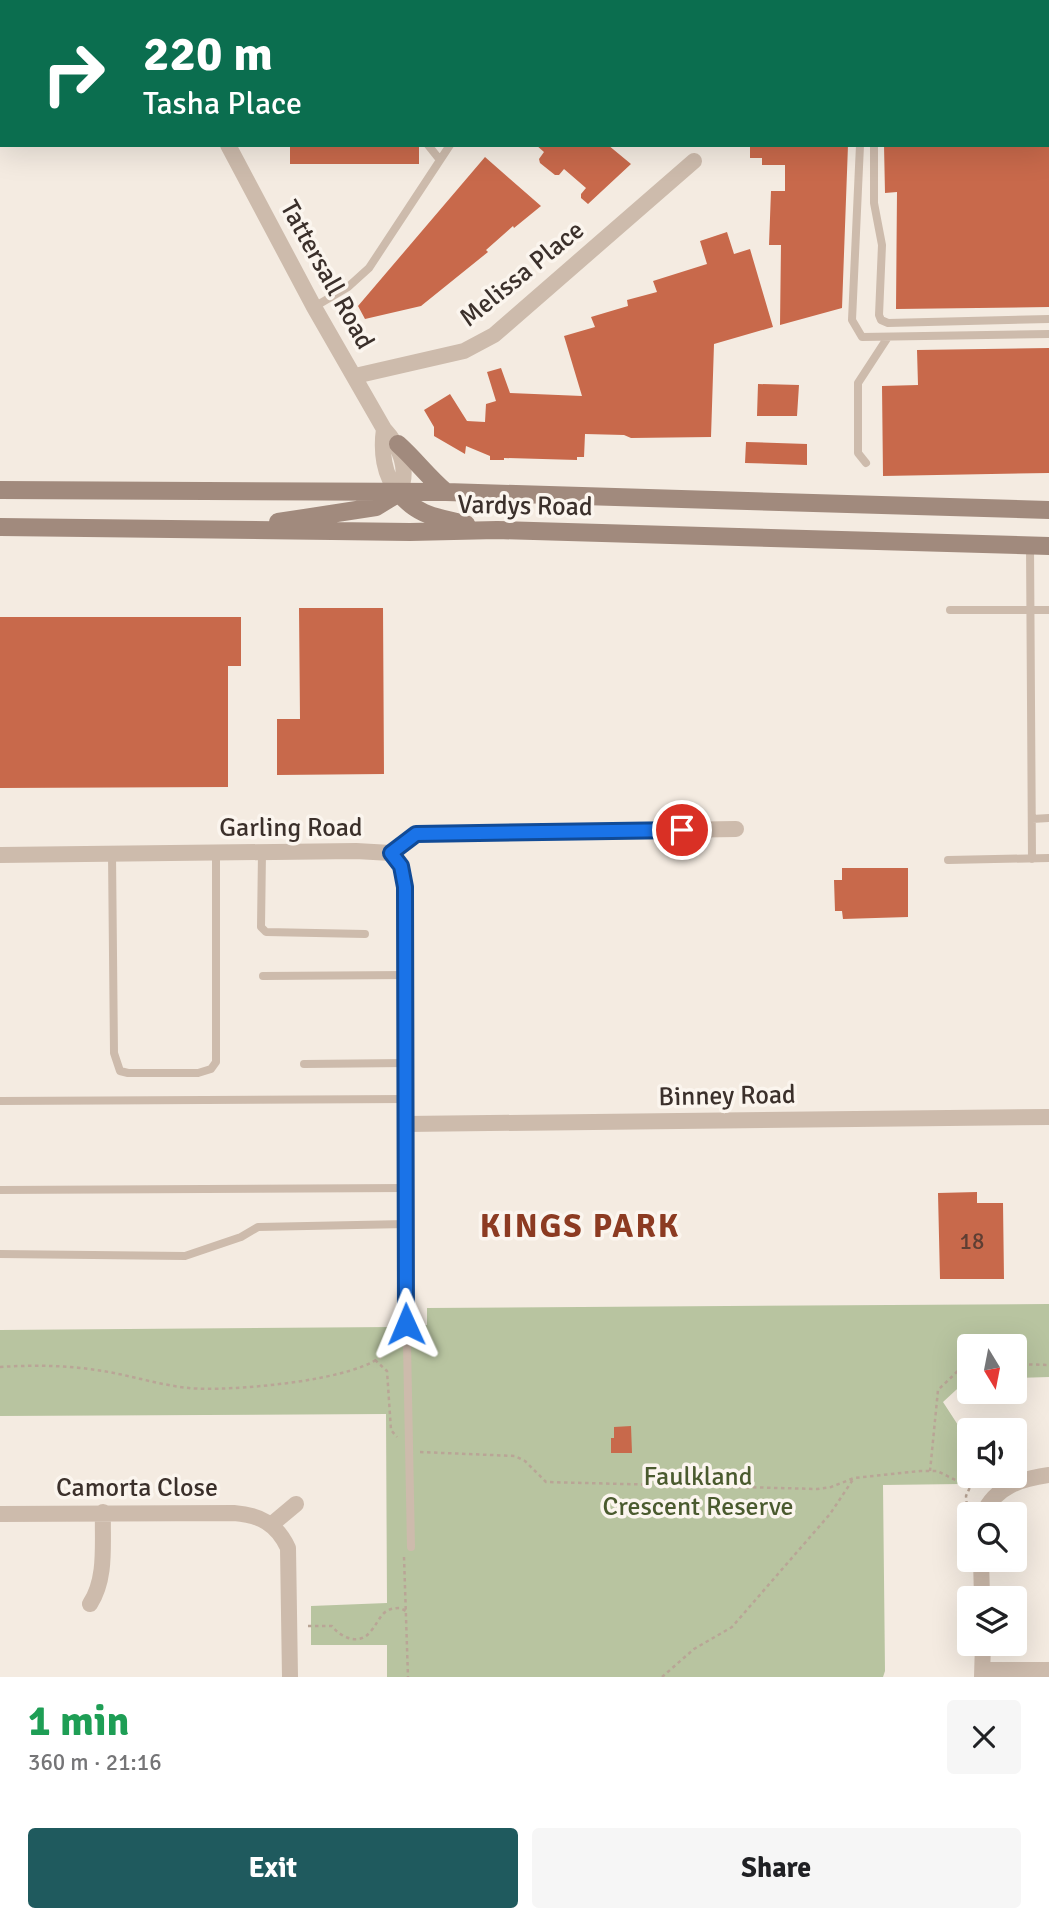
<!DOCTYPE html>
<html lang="en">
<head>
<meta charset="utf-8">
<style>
	body { margin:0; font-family:Signika,sans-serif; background:#f6f6f6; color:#202124; height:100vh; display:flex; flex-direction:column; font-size:26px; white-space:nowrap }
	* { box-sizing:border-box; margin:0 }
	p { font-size:23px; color:#757577 }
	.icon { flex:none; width:38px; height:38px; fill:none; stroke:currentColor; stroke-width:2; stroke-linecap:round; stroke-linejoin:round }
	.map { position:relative; height:1677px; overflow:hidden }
	.panel { display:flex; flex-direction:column; background:#fff; flex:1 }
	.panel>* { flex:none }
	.top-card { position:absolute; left:0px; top:0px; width:1050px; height:147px; box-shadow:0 7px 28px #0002; background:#0b6e4f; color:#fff; overflow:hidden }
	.needle { width:46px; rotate:170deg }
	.fabs { position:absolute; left:957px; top:1334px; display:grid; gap:14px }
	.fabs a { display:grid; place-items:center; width:70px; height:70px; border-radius:7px; background:#fff; box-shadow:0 7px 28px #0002; font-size:35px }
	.pin { position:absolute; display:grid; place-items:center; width:60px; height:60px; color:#fff; margin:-30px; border:4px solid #fff; border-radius:50%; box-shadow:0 2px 7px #0007 }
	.me { position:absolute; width:77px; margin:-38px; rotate:359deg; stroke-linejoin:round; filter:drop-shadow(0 0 5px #0008) }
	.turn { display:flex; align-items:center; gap:24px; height:147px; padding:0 28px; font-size:32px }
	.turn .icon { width:91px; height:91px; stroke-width:2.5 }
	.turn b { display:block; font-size:49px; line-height:60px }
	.round { display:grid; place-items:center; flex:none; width:74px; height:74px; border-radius:7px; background:#f6f6f6 }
	.headline { display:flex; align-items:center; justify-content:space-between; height:119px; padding:0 28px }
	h1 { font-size:42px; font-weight:700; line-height:52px; color:#1e9e55 }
	.cta { display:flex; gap:14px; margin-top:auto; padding:14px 28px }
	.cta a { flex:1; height:80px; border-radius:7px; background:#1f5a5e; color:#fff; font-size:28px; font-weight:700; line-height:80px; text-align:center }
	.cta a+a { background:#f6f6f6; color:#202124 }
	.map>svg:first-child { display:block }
	.green { fill:#b8c4a0 }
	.building { fill:#c8694b }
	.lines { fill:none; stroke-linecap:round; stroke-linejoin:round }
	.path { stroke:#b9a596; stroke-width:2.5; stroke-dasharray:3.5 3.5; stroke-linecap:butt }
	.service { stroke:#cdbbac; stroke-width:8 }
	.minor { stroke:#cdbbac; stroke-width:16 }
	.secondary { stroke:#a18a7d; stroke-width:18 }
	.route-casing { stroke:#114b97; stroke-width:18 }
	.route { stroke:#1a73e8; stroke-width:12 }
	.labels { text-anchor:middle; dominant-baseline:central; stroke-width:7; stroke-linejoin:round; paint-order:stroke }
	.number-label { font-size:23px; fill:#5e3e33 }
	.street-label { font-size:26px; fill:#3b302b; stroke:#fbf5ee }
	.park-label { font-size:26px; fill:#4a5a2e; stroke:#fbf5ee }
	.district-label { font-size:33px; font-weight:bold; letter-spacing:2px; fill:#8c3b22; stroke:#fbf5ee }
</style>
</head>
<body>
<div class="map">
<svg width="1049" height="1677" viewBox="0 0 1049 1677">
	<rect width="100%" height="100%" fill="#f4ebe1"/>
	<path class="green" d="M 1049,1304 L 1049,1377 L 1015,1378 L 1015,1346 L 970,1346 L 969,1378 L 943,1402 L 969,1442 L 969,1473 L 961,1475 L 961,1484 L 883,1485 L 885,1671 L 883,1677 L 387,1677 L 387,1645 L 311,1645 L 311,1606 L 387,1603 L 386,1414 L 0,1416 L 0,1330 L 394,1327 L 427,1325 L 427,1308 Z"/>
	<path class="building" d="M 290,145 L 419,145 L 419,164 L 290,164 Z
		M 536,145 L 608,145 L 631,164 L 588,204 L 581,198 L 581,194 L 586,188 L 564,169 L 559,175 L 555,175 L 540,163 L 539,159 L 544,152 Z
		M 750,145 L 848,145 L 842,308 L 780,325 L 781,245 L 769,245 L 771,191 L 785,191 L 785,165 L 762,165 L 762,158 L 750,158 Z
		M 884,145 L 1049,145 L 1049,307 L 896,309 L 897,192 L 885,193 Z
		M 485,157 L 541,206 L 514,228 L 513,226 L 486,250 L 488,252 L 421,306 L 365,319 L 358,306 Z
		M 727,232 L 734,254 L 750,249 L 773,327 L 714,344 L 711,437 L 631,438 L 624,435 L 585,434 L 584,457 L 577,457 L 577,460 L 504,458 L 504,460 L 490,460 L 490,456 L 466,446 L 465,454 L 434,436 L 434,427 L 424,410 L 450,394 L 467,421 L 485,422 L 486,404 L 496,401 L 487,372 L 501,368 L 510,393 L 582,396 L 564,336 L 595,327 L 591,317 L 628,306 L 627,300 L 657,292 L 653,281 L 707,264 L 700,241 Z
		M 1049,348 L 1049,473 L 883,476 L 882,386 L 918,385 L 917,350 Z
		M 758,384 L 799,385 L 797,416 L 757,416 Z
		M 746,442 L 807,444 L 807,465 L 745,463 Z
		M 299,608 L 383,608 L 384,774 L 277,775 L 277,719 L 300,719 Z
		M 0,617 L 241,617 L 241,666 L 228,666 L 228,787 L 0,788 Z
		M 842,868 L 908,868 L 908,917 L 843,919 L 842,911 L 835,911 L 834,880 L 842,880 Z
		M 977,1192 L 977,1203 L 1003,1203 L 1004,1279 L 940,1279 L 938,1193 Z
		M 631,1426 L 632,1453 L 611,1453 L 611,1438 L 614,1438 L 614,1427 Z"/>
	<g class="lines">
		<path class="path" d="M 375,1360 L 387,1371 L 391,1430 L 397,1437
			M 1015,1364 L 1049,1365
			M 0,1367 C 31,1365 64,1365 96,1370 C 127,1374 158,1385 189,1388 C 224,1392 365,1381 385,1352 C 390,1345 391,1331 393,1322 L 395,1322
			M 420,1452 L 515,1456 L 525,1461 L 546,1482 L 817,1489 L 831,1487 L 854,1478 L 920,1471 L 937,1471 L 970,1487 L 966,1496 L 967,1508 L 971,1509
			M 930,1471 L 938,1390 L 964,1365 L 970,1364
			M 404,1557 L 408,1677
			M 308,1626 L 332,1626 C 341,1638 360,1646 371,1631 C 381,1619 381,1608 400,1608 L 406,1611
			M 662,1677 L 694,1649 L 732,1627 L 830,1514 L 854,1478"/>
		<path class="service" d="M 426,0 L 426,2
			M 570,0 L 570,2
			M 506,2 L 506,0
			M 871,2 L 872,0
			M 899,2 L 901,0
			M 428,145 L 440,160
			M 860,145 L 852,320 L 862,337 L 1049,334
			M 874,145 L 874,203 L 882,245 L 879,315 L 881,320 L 888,323 L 1049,319
			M 314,307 L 348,287 L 369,268 L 450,145
			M 866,463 L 858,453 L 858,383 L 888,337
			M 1030,545 L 1032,859
			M 950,610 L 1049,610
			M 1032,819 L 1049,818
			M 262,852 L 261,927 L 266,932 L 365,934
			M 112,854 L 114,1053 L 120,1071 L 128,1073 L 198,1073 L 211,1069 L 216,1062 L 216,852
			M 948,860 L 1049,858
			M 263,976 L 406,975
			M 304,1064 L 406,1063
			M 0,1101 L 406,1099
			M 0,1190 L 406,1188
			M 0,1254 L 185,1256 L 241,1237 L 258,1227 L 406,1224
			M 406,1293 L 411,1547"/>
		<path class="minor" d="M 0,65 L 2,65
			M 228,145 L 314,307 L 384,429 C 400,446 410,470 399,493 C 383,476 381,450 384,429
			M 355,376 L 464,351 L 494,335 L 694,161
			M 391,853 L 416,834 L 736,829
			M 0,855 L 356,851 L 391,853 L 401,866 L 405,887 L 406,1293
			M 406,1124 L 1049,1117
			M 0,1514 L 234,1513 C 260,1515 277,1524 288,1548 L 290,1677
			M 983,1514 C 996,1486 1021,1479 1049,1475
			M 271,1525 L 296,1504
			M 981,1559 L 982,1598
			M 90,1604 C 107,1578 102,1543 103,1512
			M 983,1670 L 1049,1670
			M 982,1677 L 983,1643"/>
		<path class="secondary" d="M 398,444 C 415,459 428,477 446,492
			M 0,490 L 446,492 L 1049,510
			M 399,493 C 419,517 437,517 466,524
			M 278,522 L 376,507 L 399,493
			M 0,527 L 410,532 L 497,530 L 1049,546"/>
	</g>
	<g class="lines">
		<g class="route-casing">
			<path id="route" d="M 406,1324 L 405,887 L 401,866 L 391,853 L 416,834 L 682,830"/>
		</g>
		<use href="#route" class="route"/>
	</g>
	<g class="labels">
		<g class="number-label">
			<text x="972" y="1241">18</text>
		</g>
		<g class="street-label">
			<text transform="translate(522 274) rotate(-39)">Melissa Place</text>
			<text transform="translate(327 275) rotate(61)">Tattersall Road</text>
			<text transform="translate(525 506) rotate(1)">Vardys Road</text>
			<text x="291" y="828">Garling Road</text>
			<text transform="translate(727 1096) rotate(-1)">Binney Road</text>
			<text x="137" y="1488">Camorta Close</text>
		</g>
		<g class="park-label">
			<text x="698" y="1477">Faulkland<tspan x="698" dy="30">Crescent Reserve</tspan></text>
		</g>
		<g class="district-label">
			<text x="580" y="1226">KINGS PARK</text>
		</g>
	</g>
</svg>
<div class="fabs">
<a><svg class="needle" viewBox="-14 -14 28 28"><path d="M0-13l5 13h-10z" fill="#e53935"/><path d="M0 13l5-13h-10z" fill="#757577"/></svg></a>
<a><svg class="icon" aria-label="sound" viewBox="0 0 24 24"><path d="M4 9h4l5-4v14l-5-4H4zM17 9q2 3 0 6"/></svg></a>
<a><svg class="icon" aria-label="search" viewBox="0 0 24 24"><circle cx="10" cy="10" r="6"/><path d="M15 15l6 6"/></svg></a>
<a><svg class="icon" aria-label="layers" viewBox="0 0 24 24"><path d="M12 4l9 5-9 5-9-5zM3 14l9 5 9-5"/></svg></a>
</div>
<div class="pin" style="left:682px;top:830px;background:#d93025"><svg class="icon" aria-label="arrive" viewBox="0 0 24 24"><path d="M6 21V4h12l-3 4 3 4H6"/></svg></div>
<svg class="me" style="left:406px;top:1324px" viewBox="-20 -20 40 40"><path d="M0-17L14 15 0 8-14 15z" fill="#1a73e8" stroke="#fff" stroke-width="4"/></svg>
<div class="top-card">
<div class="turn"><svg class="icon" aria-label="right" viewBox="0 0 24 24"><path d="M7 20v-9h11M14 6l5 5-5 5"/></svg><div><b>220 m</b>Tasha Place</div></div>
</div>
</div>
<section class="panel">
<div class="headline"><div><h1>1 min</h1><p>360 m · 21:16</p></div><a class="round"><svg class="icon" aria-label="close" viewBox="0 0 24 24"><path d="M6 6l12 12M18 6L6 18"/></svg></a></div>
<div class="cta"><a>Exit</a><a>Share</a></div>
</section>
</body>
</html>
